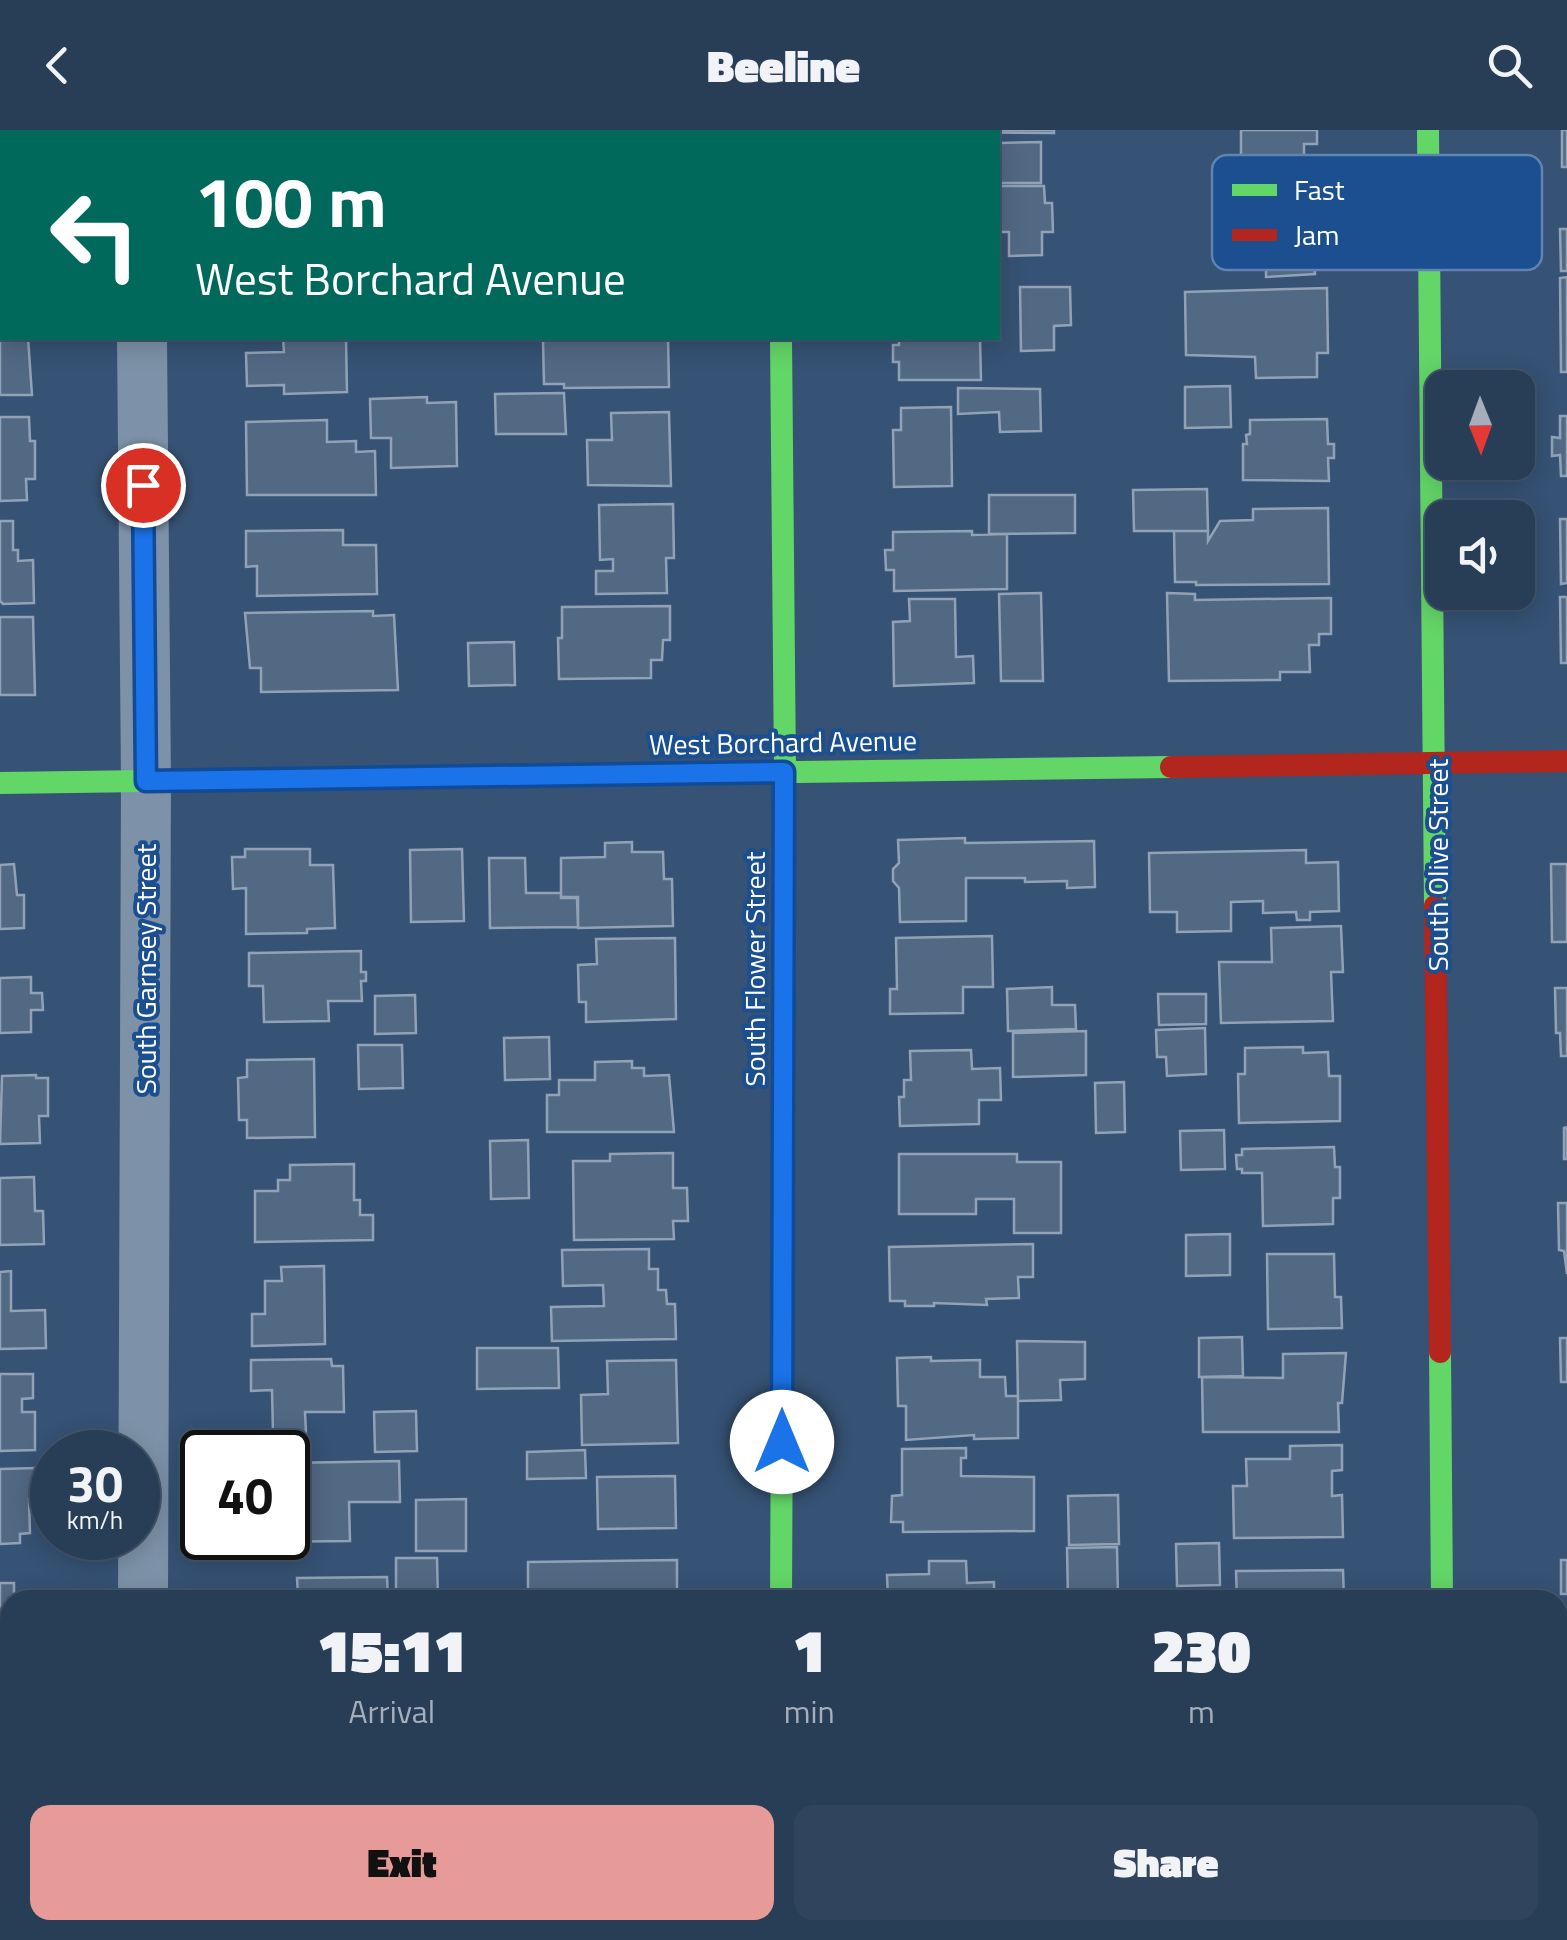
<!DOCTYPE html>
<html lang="en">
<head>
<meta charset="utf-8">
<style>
	body { margin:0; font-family:"Titillium Web",sans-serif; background:#30455d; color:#f1f3f6; height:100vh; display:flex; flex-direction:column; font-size:38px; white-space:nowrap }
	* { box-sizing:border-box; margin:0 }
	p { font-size:32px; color:#a5aeba }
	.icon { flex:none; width:55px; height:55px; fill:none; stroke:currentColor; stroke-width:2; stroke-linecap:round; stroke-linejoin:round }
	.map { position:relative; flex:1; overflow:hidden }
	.sheet { position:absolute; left:0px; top:1460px; width:1568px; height:350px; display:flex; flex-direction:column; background:#283e57; border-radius:30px 30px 0 0; box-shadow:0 5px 25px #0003,0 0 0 2px #44576d }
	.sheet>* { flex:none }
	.hud { position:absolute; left:0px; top:0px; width:1000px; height:210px; box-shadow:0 5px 25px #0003,0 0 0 2px #44576d; background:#00695c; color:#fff; overflow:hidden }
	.needle { width:65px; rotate:179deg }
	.fabs { position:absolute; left:1425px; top:240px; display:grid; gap:20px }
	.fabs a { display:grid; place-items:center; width:110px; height:110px; border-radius:20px; background:#283e57; box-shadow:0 5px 25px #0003,0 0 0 2px #44576d; font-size:50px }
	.speed { position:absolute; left:30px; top:1300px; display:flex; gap:20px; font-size:50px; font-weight:700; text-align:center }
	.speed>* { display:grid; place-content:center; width:130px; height:130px; border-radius:50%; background:#283e57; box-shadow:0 5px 25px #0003,0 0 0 2px #44576d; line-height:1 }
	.speed small { font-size:25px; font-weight:400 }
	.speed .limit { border:5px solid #111; border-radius:15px; background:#fff; color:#111 }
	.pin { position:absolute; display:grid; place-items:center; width:85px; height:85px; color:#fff; margin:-42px; border:5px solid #fff; border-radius:50%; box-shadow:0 2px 10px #0007 }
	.me { position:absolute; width:110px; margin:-55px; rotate:0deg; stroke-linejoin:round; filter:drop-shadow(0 0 8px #0008) }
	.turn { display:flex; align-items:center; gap:35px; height:210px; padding:0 30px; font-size:45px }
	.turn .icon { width:130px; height:130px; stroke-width:2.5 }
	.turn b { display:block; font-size:70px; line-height:85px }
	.eta { display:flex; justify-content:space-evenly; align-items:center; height:170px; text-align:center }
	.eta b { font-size:60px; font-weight:800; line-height:70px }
	.button { display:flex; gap:20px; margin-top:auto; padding:20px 30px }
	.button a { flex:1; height:115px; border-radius:20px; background:#e69b98; color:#111; font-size:40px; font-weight:800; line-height:115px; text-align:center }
	.button a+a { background:#30455d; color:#f1f3f6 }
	header { display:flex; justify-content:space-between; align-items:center; height:130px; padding:0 30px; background:#283e57; font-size:45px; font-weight:800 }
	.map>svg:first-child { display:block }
	.building { fill:#526984; stroke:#92a2b6; stroke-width:2.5 }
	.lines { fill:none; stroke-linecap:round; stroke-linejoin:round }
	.street { stroke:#7d92a8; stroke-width:50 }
	.fast { stroke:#63d668; stroke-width:22 }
	.jam { stroke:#b3261e; stroke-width:22 }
	.route-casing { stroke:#114b97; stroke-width:25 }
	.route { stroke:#1a73e8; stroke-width:18 }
	.labels { text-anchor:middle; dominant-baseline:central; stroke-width:8; stroke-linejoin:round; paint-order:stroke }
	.street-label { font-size:28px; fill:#fff; stroke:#1b4f8f }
	.key { fill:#1b4f8f; stroke:#5f84b1; stroke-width:2.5 }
	.key-label { font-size:28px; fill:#fff }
</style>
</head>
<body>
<header><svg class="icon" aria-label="back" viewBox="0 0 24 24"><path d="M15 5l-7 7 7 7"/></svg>Beeline<svg class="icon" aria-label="search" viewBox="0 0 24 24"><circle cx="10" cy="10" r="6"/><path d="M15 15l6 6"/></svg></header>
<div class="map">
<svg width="1567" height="1810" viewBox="0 0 1567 1810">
	<rect width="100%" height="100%" fill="#365274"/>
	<path class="building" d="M 0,0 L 34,0 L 2,2 L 2,59 Z
		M 244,0 L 369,0 L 369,2 L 244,2 Z
		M 603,0 L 672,0 L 672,2 L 603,2 Z
		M 899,0 L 1054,0 L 1054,3 L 899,2 Z
		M 1241,0 L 1317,0 L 1317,14 L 1304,14 L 1304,34 L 1241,35 Z
		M 1562,0 L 1567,0 L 1567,37 L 1562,37 Z
		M 1041,12 L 1041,53 L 998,53 L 998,13 Z
		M 1327,53 L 1328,113 L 1321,122 L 1314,123 L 1315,144 L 1266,147 L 1266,121 L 1255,121 L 1254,78 L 1246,78 L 1245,54 Z
		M 998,56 L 1044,56 L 1045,73 L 1052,73 L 1053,102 L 1042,102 L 1042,125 L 1009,126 L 1009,102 L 999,102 Z
		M 1560,99 L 1567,99 L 1567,141 L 1561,141 Z
		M 0,105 L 2,105 L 2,162 L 0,162 Z
		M 1567,147 L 1567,242 L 1561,242 L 1560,148 Z
		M 1020,157 L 1070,157 L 1071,195 L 1054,196 L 1054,220 L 1021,221 Z
		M 1327,158 L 1328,223 L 1317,223 L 1317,247 L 1256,248 L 1255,227 L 1186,225 L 1185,162 Z
		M 0,187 L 2,208 L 28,208 L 32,265 L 0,265 Z
		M 278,208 L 346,208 L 347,262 L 284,264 L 284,255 L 247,256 L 246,223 L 284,222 L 283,208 Z
		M 565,208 L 668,208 L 669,257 L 564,258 L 564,254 L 544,254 L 543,211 L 565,210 Z
		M 899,208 L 980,208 L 981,250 L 899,250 L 899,232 L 893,232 L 893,215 L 899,215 Z
		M 1230,256 L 1231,297 L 1185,298 L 1185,257 Z
		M 958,258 L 1040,259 L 1041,301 L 1000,302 L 999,282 L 958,284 Z
		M 564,263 L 566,304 L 496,304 L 495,264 Z
		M 427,267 L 427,273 L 456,272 L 457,336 L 391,338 L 391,308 L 371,308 L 370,269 Z
		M 951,277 L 952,356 L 894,357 L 893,300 L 901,300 L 901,278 Z
		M 669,282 L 671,356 L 588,355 L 587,310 L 612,310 L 611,283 Z
		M 1560,286 L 1567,286 L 1567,346 L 1561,346 L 1560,325 L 1552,326 L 1552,307 L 1560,308 Z
		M 0,287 L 29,287 L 30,311 L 35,311 L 35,349 L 26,349 L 27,370 L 0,371 Z
		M 1327,289 L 1328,314 L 1334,314 L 1334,328 L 1328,328 L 1329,351 L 1243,350 L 1243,314 L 1247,314 L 1246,305 L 1250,304 L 1250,290 Z
		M 327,290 L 327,312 L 356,311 L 356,322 L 375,321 L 376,365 L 247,365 L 246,292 Z
		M 1207,359 L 1208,401 L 1134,401 L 1133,360 Z
		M 989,365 L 1075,365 L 1075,403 L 989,404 Z
		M 673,374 L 674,428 L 666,428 L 667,463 L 596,464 L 596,441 L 613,441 L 613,429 L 600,430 L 599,375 Z
		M 1328,378 L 1329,454 L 1196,455 L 1196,452 L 1175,452 L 1174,401 L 1208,401 L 1208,411 L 1220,391 L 1253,390 L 1253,379 Z
		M 1560,389 L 1567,389 L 1567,453 L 1561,454 Z
		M 0,391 L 13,391 L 13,420 L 18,420 L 18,431 L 33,430 L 34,473 L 3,474 L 0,471 Z
		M 343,400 L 343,415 L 376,415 L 377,464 L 257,466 L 257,436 L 246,437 L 246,401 Z
		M 972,401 L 972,405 L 1007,404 L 1007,459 L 894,461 L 894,440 L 886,440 L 885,420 L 893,420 L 893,402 Z
		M 1041,463 L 1043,551 L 1001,551 L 999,464 Z
		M 1167,463 L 1195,464 L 1195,470 L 1331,468 L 1331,504 L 1319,504 L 1319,515 L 1309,515 L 1310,542 L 1280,542 L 1280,550 L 1169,551 Z
		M 1560,467 L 1567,467 L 1567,533 L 1561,533 Z
		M 909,469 L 955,469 L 956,527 L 973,526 L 974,553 L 894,556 L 893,492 L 910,491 Z
		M 670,476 L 670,510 L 663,510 L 662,530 L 651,530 L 651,548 L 559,549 L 558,508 L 562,508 L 562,477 Z
		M 373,481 L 373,486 L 394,485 L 398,560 L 261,562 L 261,538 L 250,538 L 245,483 Z
		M 0,487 L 33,487 L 35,565 L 0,565 Z
		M 514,512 L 515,555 L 469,556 L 468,513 Z
		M 965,708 L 965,713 L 1094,711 L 1095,757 L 1067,758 L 1067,751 L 1025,752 L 1025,748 L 966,748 L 966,791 L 900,792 L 899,758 L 893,751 L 893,739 L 899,733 L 898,710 Z
		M 632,712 L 632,722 L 663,722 L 664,749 L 672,749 L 673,796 L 578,798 L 578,767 L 561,767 L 561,728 L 605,727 L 605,713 Z
		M 245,719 L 310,719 L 310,735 L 333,735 L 335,798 L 307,799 L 307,803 L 246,804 L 246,758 L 233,759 L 232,727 L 245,727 Z
		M 462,719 L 464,791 L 411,792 L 410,720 Z
		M 1306,720 L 1306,733 L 1338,732 L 1339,781 L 1310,782 L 1310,790 L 1297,790 L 1296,782 L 1263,783 L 1263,771 L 1231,772 L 1231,801 L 1177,802 L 1177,782 L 1150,782 L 1149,723 Z
		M 489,728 L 525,728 L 526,763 L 561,763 L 561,768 L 577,768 L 578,797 L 490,798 Z
		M 14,734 L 17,765 L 24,765 L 24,798 L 0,799 L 0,735 Z
		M 1551,734 L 1567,734 L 1567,812 L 1552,812 Z
		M 1341,796 L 1343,842 L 1331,842 L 1333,891 L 1221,893 L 1219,832 L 1272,832 L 1271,798 Z
		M 992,806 L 993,857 L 963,857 L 963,883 L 890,884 L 890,859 L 897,859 L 896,808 Z
		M 675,808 L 676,889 L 586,892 L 586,872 L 579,872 L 578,835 L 597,834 L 596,809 Z
		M 361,821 L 361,842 L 366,842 L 366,851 L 361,851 L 362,871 L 328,871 L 329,891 L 264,892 L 263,856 L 249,856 L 249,823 Z
		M 31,847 L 31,863 L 42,863 L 43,880 L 31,880 L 31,902 L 0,903 L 0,848 Z
		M 1052,857 L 1052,875 L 1075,875 L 1076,899 L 1008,901 L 1007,859 Z
		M 1555,858 L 1567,858 L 1567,926 L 1561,926 L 1560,903 L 1556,903 Z
		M 1158,864 L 1206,864 L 1206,894 L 1159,895 Z
		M 415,865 L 416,903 L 375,904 L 375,866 Z
		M 1205,898 L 1206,944 L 1167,946 L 1166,927 L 1157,927 L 1156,900 Z
		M 1086,901 L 1086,945 L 1013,947 L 1013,903 Z
		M 549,907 L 550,949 L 505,950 L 504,908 Z
		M 358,915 L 402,915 L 403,958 L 359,959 Z
		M 1303,917 L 1303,923 L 1328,922 L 1329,946 L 1340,946 L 1340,991 L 1239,993 L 1238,944 L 1245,944 L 1245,918 Z
		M 971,920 L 972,939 L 1000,938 L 1001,970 L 979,970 L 979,994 L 900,996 L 899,967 L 904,967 L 904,950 L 911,950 L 910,921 Z
		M 314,929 L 315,1007 L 247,1008 L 247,990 L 239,990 L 238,948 L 247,947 L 247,930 Z
		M 632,931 L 632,938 L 644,938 L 644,946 L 669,945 L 674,1002 L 547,1002 L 547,965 L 559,965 L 559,950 L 595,950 L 595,932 Z
		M 36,945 L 36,948 L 48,948 L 48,986 L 39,986 L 40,1013 L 0,1014 L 2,946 Z
		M 1124,952 L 1125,1002 L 1096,1003 L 1095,953 Z
		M 1567,997 L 1567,1029 L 1564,1029 L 1564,998 Z
		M 1224,1000 L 1225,1039 L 1181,1040 L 1180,1001 Z
		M 528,1010 L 529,1068 L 491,1069 L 490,1011 Z
		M 1334,1017 L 1335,1037 L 1340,1037 L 1340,1068 L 1333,1068 L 1333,1094 L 1263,1096 L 1262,1043 L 1242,1043 L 1242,1039 L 1237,1039 L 1236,1025 L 1242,1025 L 1242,1019 Z
		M 673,1023 L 673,1058 L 687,1058 L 688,1091 L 673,1091 L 674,1109 L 574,1110 L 573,1031 L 610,1031 L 610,1024 Z
		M 899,1024 L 1017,1024 L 1017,1032 L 1061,1032 L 1061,1103 L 1014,1103 L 1014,1069 L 976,1069 L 976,1084 L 899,1084 Z
		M 354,1034 L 354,1070 L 360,1070 L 360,1085 L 373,1085 L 373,1110 L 255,1112 L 255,1061 L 278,1061 L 278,1050 L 290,1050 L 290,1035 Z
		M 34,1047 L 35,1081 L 43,1081 L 44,1114 L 0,1115 L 0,1048 Z
		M 1558,1073 L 1567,1073 L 1567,1144 L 1564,1121 L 1559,1120 Z
		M 1230,1104 L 1230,1145 L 1186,1146 L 1186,1105 Z
		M 1033,1114 L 1033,1147 L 1018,1147 L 1019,1168 L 986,1169 L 987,1175 L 934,1173 L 934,1176 L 905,1176 L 905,1171 L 890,1171 L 889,1117 Z
		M 649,1119 L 649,1139 L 658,1139 L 658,1160 L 666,1160 L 667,1174 L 675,1174 L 676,1209 L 552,1211 L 551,1177 L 604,1176 L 603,1155 L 563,1156 L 562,1120 Z
		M 1267,1124 L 1334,1124 L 1335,1167 L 1341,1167 L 1342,1198 L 1268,1199 Z
		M 324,1136 L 325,1214 L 252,1216 L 252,1184 L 265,1184 L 265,1151 L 282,1151 L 281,1137 Z
		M 11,1141 L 11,1181 L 45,1180 L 46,1218 L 0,1219 L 0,1142 Z
		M 1242,1207 L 1243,1246 L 1199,1247 L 1199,1208 Z
		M 1560,1208 L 1567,1208 L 1567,1252 L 1561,1252 Z
		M 1017,1211 L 1085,1212 L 1085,1249 L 1060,1250 L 1061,1270 L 1018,1271 Z
		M 477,1218 L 558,1218 L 559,1258 L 477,1259 Z
		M 1346,1223 L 1342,1273 L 1338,1273 L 1339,1302 L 1203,1302 L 1202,1247 L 1283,1248 L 1283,1224 Z
		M 931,1227 L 931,1231 L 980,1230 L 980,1247 L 1005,1247 L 1006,1266 L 1018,1266 L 1018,1308 L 974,1309 L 974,1305 L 906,1310 L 906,1276 L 898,1276 L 897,1228 Z
		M 331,1229 L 332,1236 L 343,1236 L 344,1282 L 305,1282 L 306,1303 L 273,1303 L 272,1260 L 251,1261 L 251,1230 Z
		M 676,1230 L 678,1313 L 582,1315 L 581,1265 L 608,1264 L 607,1231 Z
		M 0,1244 L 33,1244 L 33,1268 L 22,1269 L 22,1282 L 35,1282 L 35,1320 L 0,1321 Z
		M 416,1281 L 417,1321 L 375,1322 L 374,1282 Z
		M 1342,1315 L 1342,1340 L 1332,1341 L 1332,1366 L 1342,1365 L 1343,1407 L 1234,1408 L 1233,1356 L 1247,1356 L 1246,1329 L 1290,1329 L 1290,1316 Z
		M 966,1318 L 966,1328 L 961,1328 L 961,1346 L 1034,1347 L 1034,1401 L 903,1402 L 903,1392 L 891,1392 L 892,1366 L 902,1365 L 902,1319 Z
		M 585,1320 L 586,1348 L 527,1349 L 527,1322 Z
		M 399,1331 L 400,1372 L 349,1372 L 350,1411 L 253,1412 L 253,1408 L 288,1408 L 288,1333 Z
		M 35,1338 L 35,1369 L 29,1369 L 30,1403 L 20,1404 L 20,1413 L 0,1414 L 0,1339 Z
		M 675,1346 L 676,1398 L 598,1399 L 597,1347 Z
		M 1118,1365 L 1119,1414 L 1069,1415 L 1068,1366 Z
		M 466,1369 L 466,1421 L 416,1421 L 416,1370 Z
		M 1219,1413 L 1220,1455 L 1177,1456 L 1176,1414 Z
		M 1117,1417 L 1118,1469 L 1068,1470 L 1067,1418 Z
		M 396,1428 L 437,1428 L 438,1470 L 396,1470 Z
		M 677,1430 L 677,1467 L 686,1466 L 686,1470 L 528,1470 L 528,1432 Z
		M 1561,1430 L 1567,1430 L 1567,1464 L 1561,1464 Z
		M 929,1431 L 966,1431 L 967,1453 L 994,1452 L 994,1470 L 888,1470 L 887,1445 L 929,1444 Z
		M 1343,1440 L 1344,1470 L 1237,1470 L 1236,1441 Z
		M 387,1447 L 388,1470 L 286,1470 L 286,1467 L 298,1467 L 297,1448 Z
		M 0,1453 L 14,1453 L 14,1470 L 10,1470 L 10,1527 L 0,1527 Z
		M 0,1558 L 10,1558 L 10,1634 L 0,1634 Z
		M 0,1655 L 10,1655 L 10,1737 L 0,1737 Z
		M 0,1749 L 10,1749 L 10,1800 L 39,1800 L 39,1810 L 0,1810 Z
		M 258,1800 L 373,1800 L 373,1810 L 268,1810 L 258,1809 Z
		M 566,1800 L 681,1800 L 682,1810 L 566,1810 Z
		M 1243,1800 L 1341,1800 L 1342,1810 L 1252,1810 L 1251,1802 Z"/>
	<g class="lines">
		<path class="street" d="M 140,0 L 140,2
			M 142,208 L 146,651 L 143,1470
			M 1444,1800 L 1444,1810
			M 142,1810 L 142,1800"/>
		<path class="fast" d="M 780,0 L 780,2
			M 1428,0 L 1435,776
			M 781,208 L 785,642 L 781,1470
			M 0,653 L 1171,637
			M 1440,1222 L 1442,1470"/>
		<path class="jam" d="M 1171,637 L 1567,631
			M 1435,776 L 1440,1222
			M 780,1800 L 780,1810"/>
	</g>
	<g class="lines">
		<g class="route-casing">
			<path id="route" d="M 143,355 L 146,651 L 784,642 L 782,1312"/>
		</g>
		<use href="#route" class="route"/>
	</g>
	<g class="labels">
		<g class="street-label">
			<text transform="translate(783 612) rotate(-1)">West Borchard Avenue</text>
			<text transform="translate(1437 735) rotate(-90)">South Olive Street</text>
			<text transform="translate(145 839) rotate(-90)">South Garnsey Street</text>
			<text transform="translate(754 839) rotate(-90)">South Flower Street</text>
		</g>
	</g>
	<rect x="1212" y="25" width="330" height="115" rx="15" class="key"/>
	<rect x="1232" y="54" width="45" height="12" fill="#63d668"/>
	<rect x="1232" y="99" width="45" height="12" fill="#b3261e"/>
	<g class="key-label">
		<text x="1294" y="70">Fast</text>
		<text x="1294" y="115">Jam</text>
	</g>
</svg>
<div class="fabs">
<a><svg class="needle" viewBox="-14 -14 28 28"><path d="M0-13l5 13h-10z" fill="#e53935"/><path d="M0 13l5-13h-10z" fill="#a5aeba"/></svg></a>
<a><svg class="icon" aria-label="sound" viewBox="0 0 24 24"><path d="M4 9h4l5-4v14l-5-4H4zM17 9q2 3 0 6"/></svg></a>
</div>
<div class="speed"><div>30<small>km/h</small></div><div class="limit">40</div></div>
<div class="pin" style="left:143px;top:355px;background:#d93025"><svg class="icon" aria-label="arrive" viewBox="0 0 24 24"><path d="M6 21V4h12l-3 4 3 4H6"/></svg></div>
<svg class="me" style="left:782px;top:1312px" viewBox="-20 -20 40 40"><circle r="19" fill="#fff"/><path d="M0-13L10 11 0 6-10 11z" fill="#1a73e8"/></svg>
<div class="hud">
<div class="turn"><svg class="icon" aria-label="left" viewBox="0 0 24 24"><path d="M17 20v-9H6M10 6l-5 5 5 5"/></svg><div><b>100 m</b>West Borchard Avenue</div></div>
</div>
<section class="sheet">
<div class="eta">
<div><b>15:11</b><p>Arrival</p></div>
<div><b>1</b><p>min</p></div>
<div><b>230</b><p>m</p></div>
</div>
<div class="button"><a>Exit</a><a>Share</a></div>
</section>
</div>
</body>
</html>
